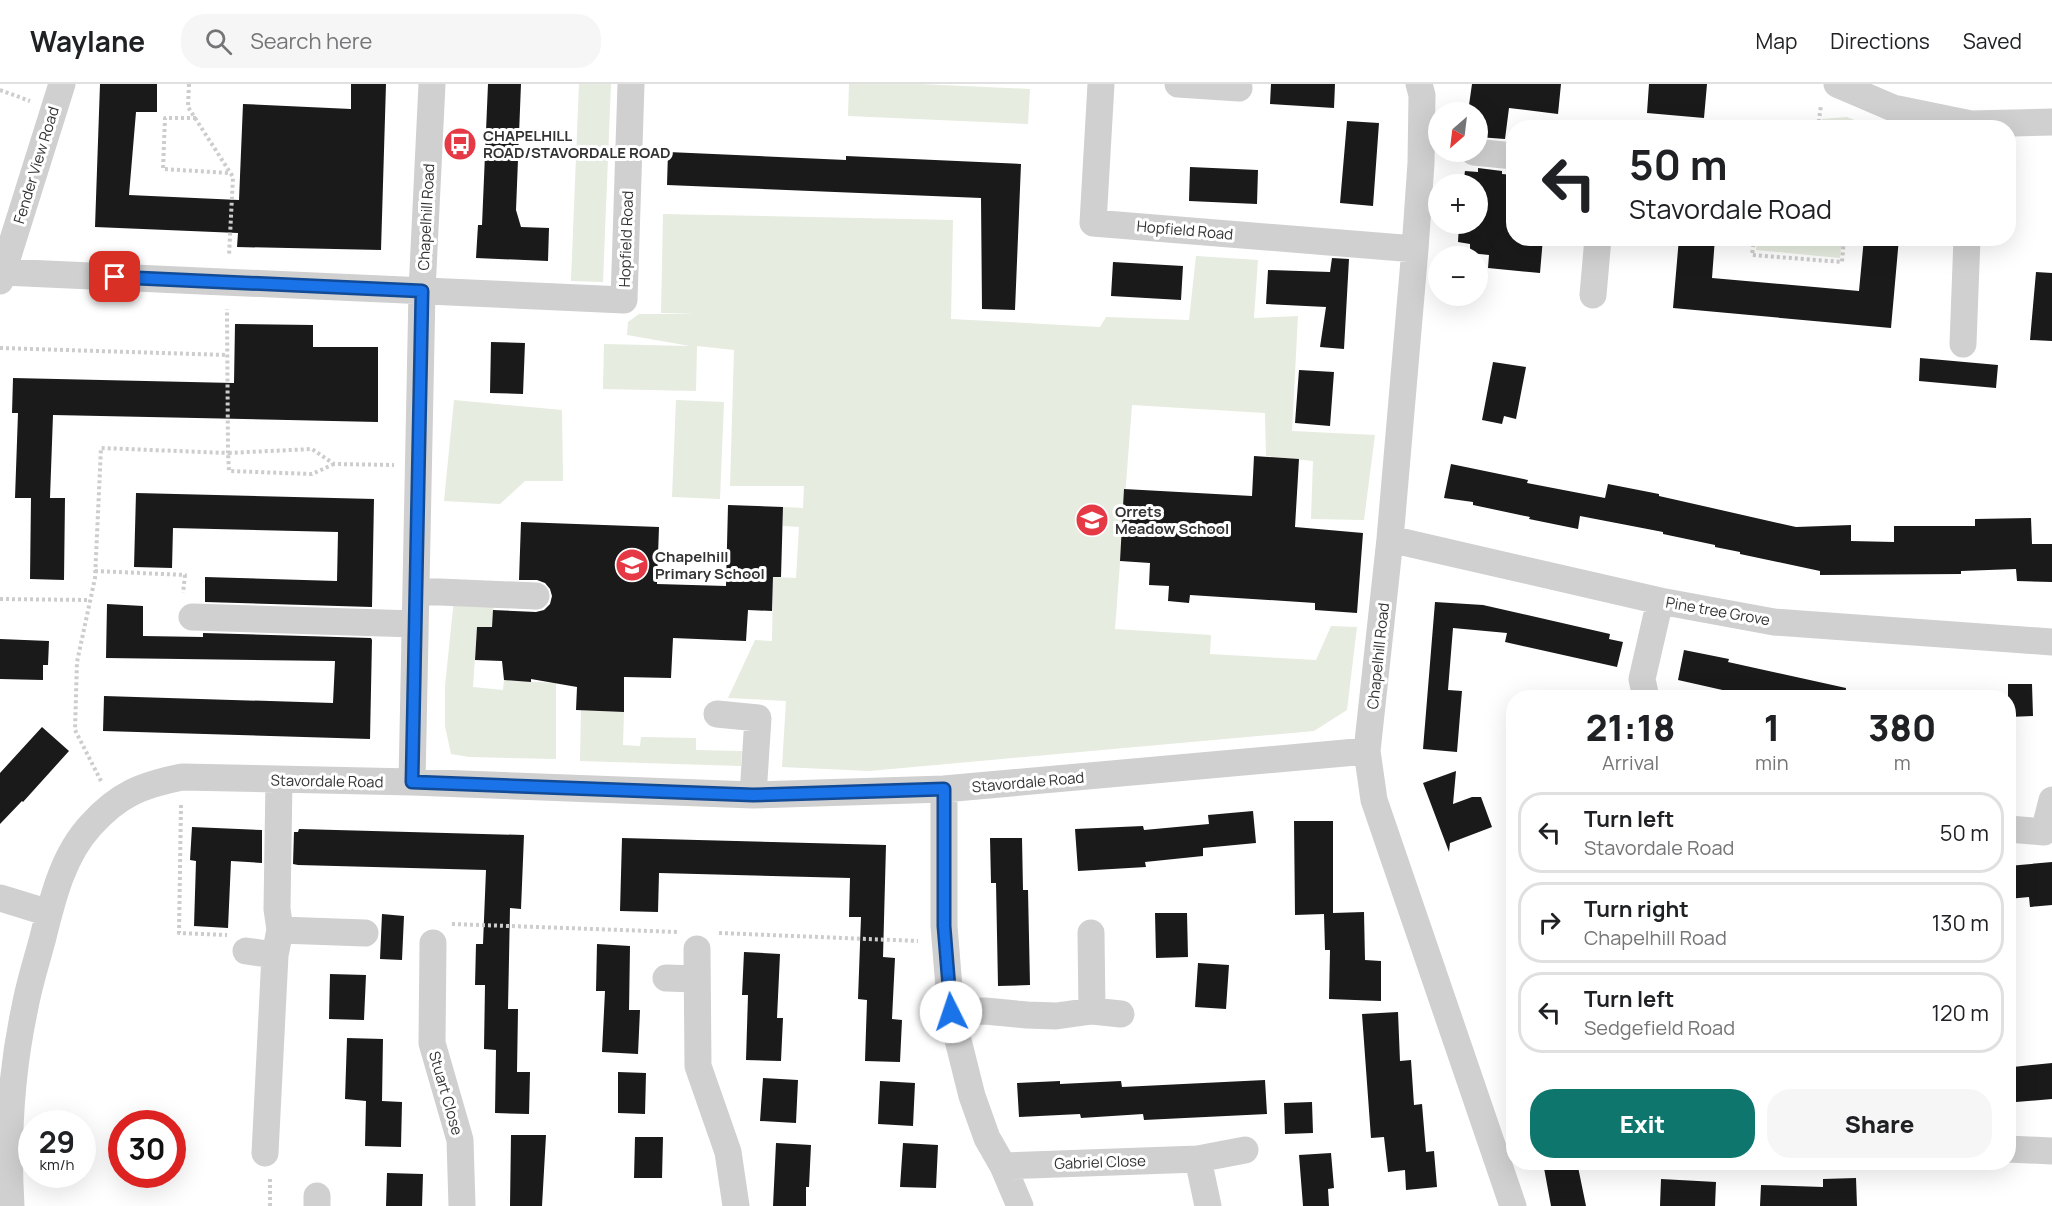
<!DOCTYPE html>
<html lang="en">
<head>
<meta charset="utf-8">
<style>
	body { margin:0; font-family:Manrope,sans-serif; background:#f6f6f6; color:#202124; height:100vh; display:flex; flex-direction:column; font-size:22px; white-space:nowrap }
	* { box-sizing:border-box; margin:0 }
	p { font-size:20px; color:#757577 }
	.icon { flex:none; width:33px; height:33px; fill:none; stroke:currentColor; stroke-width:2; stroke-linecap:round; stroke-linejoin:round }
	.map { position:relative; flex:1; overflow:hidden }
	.side { position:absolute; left:1506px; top:606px; width:510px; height:480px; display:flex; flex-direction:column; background:#fff; border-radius:24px; box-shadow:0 6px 24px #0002 }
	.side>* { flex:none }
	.banner { position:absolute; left:1506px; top:36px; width:510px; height:126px; border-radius:24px; box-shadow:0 6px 24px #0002; background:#fff; color:#202124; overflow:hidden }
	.needle { width:39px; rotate:208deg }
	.tools { position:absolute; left:1428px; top:18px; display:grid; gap:12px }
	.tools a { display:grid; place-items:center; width:60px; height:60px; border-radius:50%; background:#fff; box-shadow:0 6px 24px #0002; font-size:30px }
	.speed { position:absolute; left:18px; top:1026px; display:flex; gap:12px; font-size:30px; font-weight:700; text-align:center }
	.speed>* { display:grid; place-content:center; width:78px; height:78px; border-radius:50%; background:#fff; box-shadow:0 6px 24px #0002; line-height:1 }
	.speed small { font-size:15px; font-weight:400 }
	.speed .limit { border:9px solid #d22; background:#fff; color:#111 }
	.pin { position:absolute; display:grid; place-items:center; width:51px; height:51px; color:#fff; margin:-26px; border-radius:12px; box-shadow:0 3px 9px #0006 }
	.me { position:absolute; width:66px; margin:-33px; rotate:356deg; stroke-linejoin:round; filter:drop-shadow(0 0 4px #0008) }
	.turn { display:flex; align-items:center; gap:21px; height:126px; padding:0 24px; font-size:27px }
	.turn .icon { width:78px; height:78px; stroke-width:2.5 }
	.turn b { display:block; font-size:42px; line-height:51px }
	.eta { display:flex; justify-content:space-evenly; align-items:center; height:102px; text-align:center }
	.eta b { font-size:36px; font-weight:800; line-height:42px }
	.action { display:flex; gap:12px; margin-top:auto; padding:12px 24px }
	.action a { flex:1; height:69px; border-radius:24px; background:#0f766e; color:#fff; font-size:24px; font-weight:800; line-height:69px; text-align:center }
	.action a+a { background:#f6f6f6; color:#202124 }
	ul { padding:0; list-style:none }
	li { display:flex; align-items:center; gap:18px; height:81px; margin:0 12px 9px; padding:0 12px; border:3px solid #e0e0e0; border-radius:24px }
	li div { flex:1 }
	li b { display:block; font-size:22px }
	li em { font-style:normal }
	header { display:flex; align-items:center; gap:36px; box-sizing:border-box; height:84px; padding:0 30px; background:#fff; border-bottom:2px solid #e0e0e0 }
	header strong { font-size:28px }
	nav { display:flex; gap:33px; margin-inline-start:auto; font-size:21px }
	.search { width:420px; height:54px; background:#f6f6f6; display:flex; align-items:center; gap:15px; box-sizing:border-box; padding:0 21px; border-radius:24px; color:#757577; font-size:22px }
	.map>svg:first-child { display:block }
	.green { fill:#e6ecdf }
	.building { fill:#1a1a1a }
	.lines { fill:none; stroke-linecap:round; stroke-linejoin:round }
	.path { stroke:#cdcdcd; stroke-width:4; stroke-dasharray:3 3; stroke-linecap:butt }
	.minor { stroke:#d0d0d0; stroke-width:27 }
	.route-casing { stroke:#114b97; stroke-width:15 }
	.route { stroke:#1a73e8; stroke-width:10 }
	.labels { text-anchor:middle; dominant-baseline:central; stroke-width:6; stroke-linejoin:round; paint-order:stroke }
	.poi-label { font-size:15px; font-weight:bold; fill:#333; stroke:#fff; text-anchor:start }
	.street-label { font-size:15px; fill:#333; stroke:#fff }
</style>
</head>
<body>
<header>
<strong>Waylane</strong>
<div class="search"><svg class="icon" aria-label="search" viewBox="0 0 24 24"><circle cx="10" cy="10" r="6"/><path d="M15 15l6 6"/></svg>Search here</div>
<nav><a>Map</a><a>Directions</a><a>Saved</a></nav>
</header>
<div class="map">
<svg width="2052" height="1122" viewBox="0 0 2052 1122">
	<rect width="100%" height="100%" fill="#fff"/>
	<path class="green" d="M 579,0 L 611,0 L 603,198 L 571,197 Z
		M 849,0 L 920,0 L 1030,5 L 1028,40 L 848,32 Z
		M 1847,33 L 1872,43 L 1822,43 L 1822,35 Z
		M 663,130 L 953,136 L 951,235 L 1100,243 L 1106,233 L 1189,236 L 1196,172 L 1258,176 L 1254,234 L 1298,232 L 1292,347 L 1375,351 L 1364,436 L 1311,435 L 1313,377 L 1266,372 L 1265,329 L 1132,321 L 1115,545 L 1211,551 L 1210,570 L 1316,576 L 1331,542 L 1357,543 L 1347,626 L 1314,647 L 869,687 L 782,683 L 786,617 L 728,614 L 755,556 L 772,557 L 773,493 L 796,494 L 799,443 L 783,442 L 783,423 L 803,424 L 804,402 L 730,402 L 734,266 L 697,262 L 696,307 L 603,305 L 604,260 L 690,262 L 627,251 L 628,238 L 639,230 L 697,230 L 661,229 Z
		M 1757,155 L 1842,155 L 1840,174 L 1756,166 Z
		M 454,316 L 562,326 L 563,397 L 525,397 L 500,420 L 444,417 Z
		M 676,316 L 724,318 L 720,415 L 672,413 Z
		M 454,515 L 494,518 L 492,543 L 477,543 L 473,603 L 503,606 L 504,596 L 556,599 L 556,675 L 469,673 L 451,670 L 445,642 L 445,602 Z
		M 581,626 L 624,628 L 623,661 L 640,662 L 641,653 L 696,654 L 696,666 L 742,667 L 741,682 L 580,677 Z"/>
	<path class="building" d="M 100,0 L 157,0 L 157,28 L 136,28 L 129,111 L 239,116 L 243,20 L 351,25 L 351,0 L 386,0 L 381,166 L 237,163 L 238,149 L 95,143 Z
		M 488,0 L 521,0 L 516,126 L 521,143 L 549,144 L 548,177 L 476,174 L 478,141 L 482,141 Z
		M 1271,0 L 1335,0 L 1334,24 L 1270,20 Z
		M 1472,0 L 1561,0 L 1558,30 L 1509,24 L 1505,55 L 1478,53 L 1478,28 L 1468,28 Z
		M 1649,0 L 1707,0 L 1704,34 L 1647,29 Z
		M 1347,37 L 1379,39 L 1373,122 L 1340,119 Z
		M 668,68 L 846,76 L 846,72 L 1021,80 L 1015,226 L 982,225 L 981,114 L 667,101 Z
		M 1190,83 L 1258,86 L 1257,120 L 1189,117 Z
		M 1478,84 L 1502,87 L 1502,90 L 1514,91 L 1514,154 L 1543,154 L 1540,189 L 1488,184 L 1489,171 L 1470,169 L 1470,160 L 1458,158 L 1459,140 L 1478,140 L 1478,100 L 1463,100 L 1465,87 L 1478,88 Z
		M 1679,154 L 1715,154 L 1712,194 L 1859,207 L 1864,154 L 1899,154 L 1891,244 L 1673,224 Z
		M 1332,174 L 1349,175 L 1344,265 L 1320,263 L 1326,223 L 1266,220 L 1268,186 L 1330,188 Z
		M 1113,178 L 1183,182 L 1181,216 L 1111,212 Z
		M 2036,188 L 2052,189 L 2052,257 L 2030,256 Z
		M 235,240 L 313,241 L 313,263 L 378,263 L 378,338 L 53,331 L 50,414 L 15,414 L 18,329 L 12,329 L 13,294 L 234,299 Z
		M 491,258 L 525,259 L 523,310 L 490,309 Z
		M 1920,274 L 1998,281 L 1996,304 L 1919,297 Z
		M 1493,278 L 1526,283 L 1516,335 L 1504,332 L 1502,340 L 1482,336 Z
		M 1299,286 L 1334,288 L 1330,342 L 1295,339 Z
		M 1254,372 L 1299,375 L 1295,443 L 1363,449 L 1357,529 L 1315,526 L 1315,519 L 1190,511 L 1189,519 L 1168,517 L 1169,502 L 1149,501 L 1150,479 L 1120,477 L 1124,405 L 1252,412 Z
		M 1451,380 L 1528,396 L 1527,399 L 1605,414 L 1608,400 L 1659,410 L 1659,412 L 1796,443 L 1851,441 L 1851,457 L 1894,458 L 1894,442 L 1975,442 L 1975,435 L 2031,434 L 2032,460 L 2052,460 L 2052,498 L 2017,497 L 2016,485 L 1961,487 L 1961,490 L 1820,491 L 1820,487 L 1740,470 L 1740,468 L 1715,463 L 1715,461 L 1663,450 L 1663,448 L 1580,432 L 1578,445 L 1529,435 L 1530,433 L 1473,421 L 1473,418 L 1444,414 Z
		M 136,409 L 374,415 L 372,523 L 205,518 L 205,493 L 337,497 L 338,448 L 173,444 L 172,484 L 134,483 Z
		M 31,414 L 65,414 L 64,496 L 30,495 Z
		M 728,421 L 783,423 L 781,493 L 773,493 L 772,527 L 748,526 L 746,557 L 673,554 L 671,594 L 624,593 L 624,628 L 576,626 L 577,603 L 531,595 L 531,598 L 504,596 L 502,577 L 475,576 L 477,543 L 492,543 L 493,526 L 536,528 L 544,526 L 550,520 L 552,512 L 550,505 L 545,499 L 537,496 L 519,496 L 521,438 L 659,443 L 657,500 L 726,502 Z
		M 1435,518 L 1483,521 L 1610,550 L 1609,555 L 1623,558 L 1617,583 L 1505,558 L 1507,549 L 1453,544 L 1448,606 L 1462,607 L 1457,668 L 1423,665 Z
		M 107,520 L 143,522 L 143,552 L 203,553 L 203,549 L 371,554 L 372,556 L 370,655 L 103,647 L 104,612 L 333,619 L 335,577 L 106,574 Z
		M 0,555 L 49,557 L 48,581 L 43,581 L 43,596 L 0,595 Z
		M 1684,566 L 1729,575 L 1728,578 L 1846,604 L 1845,614 L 1758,614 L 1678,596 Z
		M 2008,600 L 2032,600 L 2033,632 L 2008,633 Z
		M 42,643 L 69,667 L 23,718 L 22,717 L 0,740 L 0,689 Z
		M 1456,687 L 1453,720 L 1472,713 L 1481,713 L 1492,743 L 1450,759 L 1449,768 L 1423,699 Z
		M 1253,727 L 1256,759 L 1203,764 L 1203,772 L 1145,778 L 1146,783 L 1078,787 L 1075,745 L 1143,742 L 1144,746 L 1209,740 L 1208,731 Z
		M 1294,737 L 1333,737 L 1333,829 L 1364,828 L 1365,876 L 1381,877 L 1381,917 L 1329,915 L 1330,866 L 1325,866 L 1324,830 L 1295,831 Z
		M 192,743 L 262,746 L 262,779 L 231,777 L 228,844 L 194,842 L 196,777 L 190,776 Z
		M 299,745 L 524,751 L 521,825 L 510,824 L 508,925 L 518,925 L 517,988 L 530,988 L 529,1030 L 495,1029 L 496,966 L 484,965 L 485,901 L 475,901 L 476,860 L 483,860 L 486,786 L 298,781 L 293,780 L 294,748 L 298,748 Z
		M 622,754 L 886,761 L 883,873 L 895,874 L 892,935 L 902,936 L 900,978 L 865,977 L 867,916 L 858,915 L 861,833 L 849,833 L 850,794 L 659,789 L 658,828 L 620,827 Z
		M 990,754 L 1022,754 L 1023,806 L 1028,806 L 1030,901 L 998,902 L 996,799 L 991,799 Z
		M 2052,778 L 2052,821 L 2030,823 L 2029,813 L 2008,815 L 2008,782 Z
		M 1155,829 L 1187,829 L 1188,873 L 1156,874 Z
		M 382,830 L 404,832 L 402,876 L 380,875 Z
		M 597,860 L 630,862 L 629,926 L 640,926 L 638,970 L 602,968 L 605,907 L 596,907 Z
		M 744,868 L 780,870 L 777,934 L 783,934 L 781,977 L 746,976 L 748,911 L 742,911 Z
		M 1198,879 L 1229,881 L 1226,925 L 1195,923 Z
		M 330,890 L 366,891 L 364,936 L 329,935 Z
		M 1398,928 L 1400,977 L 1411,976 L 1414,1021 L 1422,1020 L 1426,1068 L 1434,1067 L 1437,1103 L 1406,1106 L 1405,1086 L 1388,1088 L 1384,1053 L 1371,1054 L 1362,930 Z
		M 347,954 L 383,955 L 382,1017 L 402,1018 L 401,1063 L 365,1062 L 366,1017 L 345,1015 Z
		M 2052,979 L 2052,1015 L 2016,1018 L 2013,983 Z
		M 618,988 L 646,989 L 645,1030 L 618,1029 Z
		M 763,994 L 798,996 L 796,1039 L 760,1037 Z
		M 1265,996 L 1267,1030 L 1144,1036 L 1143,1030 L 1081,1034 L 1080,1030 L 1019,1033 L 1017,999 L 1060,997 L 1060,1000 L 1121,997 L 1122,1003 Z
		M 880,997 L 915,999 L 913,1042 L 878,1040 Z
		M 1312,1018 L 1313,1049 L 1285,1050 L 1284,1019 Z
		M 511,1051 L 546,1051 L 542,1122 L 510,1122 Z
		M 635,1053 L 663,1053 L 662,1094 L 634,1094 Z
		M 776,1059 L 811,1061 L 809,1103 L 806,1103 L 806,1122 L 773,1122 Z
		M 903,1059 L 938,1061 L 936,1104 L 900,1103 Z
		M 1331,1069 L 1334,1104 L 1328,1105 L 1329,1122 L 1303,1122 L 1299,1071 Z
		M 1577,1078 L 1586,1122 L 1551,1122 L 1544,1084 Z
		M 387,1089 L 423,1090 L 422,1122 L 386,1122 Z
		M 1856,1094 L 1857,1122 L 1760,1122 L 1761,1101 L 1823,1103 L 1823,1095 Z
		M 1661,1095 L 1716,1098 L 1715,1122 L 1660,1122 Z"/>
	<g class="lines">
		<path class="path" d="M 189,0 L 188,23 L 233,93 L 229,172
			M 0,6 L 30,17
			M 196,34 L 165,34 L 163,85 L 229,89
			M 1818,44 L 1821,21
			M 1754,154 L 1752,171 L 1842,178 L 1844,154
			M 0,264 L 228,271
			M 334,380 L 312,390 L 229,387 L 228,369 L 312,365 L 334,380 L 394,381
			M 95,487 L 185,491 L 183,509
			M 0,515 L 90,516
			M 101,697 L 75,646 L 77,578 L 95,494 L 101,364 L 228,369 L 227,225
			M 181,721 L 179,849 L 227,851
			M 452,840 L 678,848
			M 719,849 L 918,857
			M 270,1122 L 270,1093"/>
		<path class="minor" d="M 1101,0 L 1093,139 L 1415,165
			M 1178,0 L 1239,4
			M 1419,0 L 1422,11 L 1421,79 L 1415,165 L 1390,455 L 1367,667 L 1374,716 L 1513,1122
			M 1837,0 L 1893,24 L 1971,40 L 2052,38
			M 1474,68 L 1514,72
			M 3,188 L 624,216 L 631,0
			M 0,197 L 62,0
			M 1593,211 L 1598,154
			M 1963,260 L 1967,154
			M 1390,455 L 1660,517 L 1774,538 L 2052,558
			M 416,507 L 536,512
			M 192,533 L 415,540
			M 1646,614 L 1642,595 L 1660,517
			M 717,630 L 758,634 L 753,711
			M 412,698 L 422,207 L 432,0
			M 944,705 L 944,842 L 951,928 L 972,1012 L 987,1054 L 1003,1082 L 1020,1122
			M 2008,745 L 2044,748 L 2052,716
			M 0,814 L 49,829
			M 280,846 L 365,849
			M 1091,849 L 1092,927
			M 433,859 L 432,959 L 460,1056 L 462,1122
			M 697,865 L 698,982 L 728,1068 L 736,1122
			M 246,867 L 275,871
			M 666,894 L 697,895
			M 951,928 L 985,927 L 1027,931 L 1056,932 L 1092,927 L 1121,930
			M 2008,1065 L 2052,1067
			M 265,1069 L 275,871 L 280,846 L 277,825 L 279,696
			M 1198,1075 L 1245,1066
			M 1003,1082 L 1198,1075 L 1208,1122
			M 11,1122 C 7,1056 11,988 25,923 C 29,901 36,879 42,857 C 52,817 62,772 91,741 C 119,710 142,701 182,693 L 412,698 L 753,711 L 944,705 L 1367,667
			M 317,1122 L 317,1112"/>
	</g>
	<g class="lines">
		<g class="route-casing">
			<path id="route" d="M 115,193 L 422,207 L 412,698 L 753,711 L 944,705 L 944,842 L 951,928"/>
		</g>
		<use href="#route" class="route"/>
	</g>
	<defs>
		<g id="bus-disc" transform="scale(1.725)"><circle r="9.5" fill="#e63946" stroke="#fff"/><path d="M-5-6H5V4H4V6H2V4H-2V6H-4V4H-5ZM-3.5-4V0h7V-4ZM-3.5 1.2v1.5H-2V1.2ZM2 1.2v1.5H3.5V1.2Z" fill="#fff"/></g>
		<g id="school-disc" transform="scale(1.725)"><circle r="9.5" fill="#e63946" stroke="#fff"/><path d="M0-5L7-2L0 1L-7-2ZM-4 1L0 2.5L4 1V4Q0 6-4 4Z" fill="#fff"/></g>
	</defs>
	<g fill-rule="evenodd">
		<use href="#bus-disc" x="460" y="60"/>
		<use href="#school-disc" x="1092" y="436"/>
		<use href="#school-disc" x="632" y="481"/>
	</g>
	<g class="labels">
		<g class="poi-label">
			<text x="483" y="51">CHAPELHILL<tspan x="483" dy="17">ROAD/STAVORDALE ROAD</tspan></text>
			<text x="1115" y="427">Orrets<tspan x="1115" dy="17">Meadow School</tspan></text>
			<text x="655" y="472">Chapelhill<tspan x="655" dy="17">Primary School</tspan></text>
		</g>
		<g class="street-label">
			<text transform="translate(36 81) rotate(-73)">Fender View Road</text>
			<text transform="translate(426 133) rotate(-87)">Chapelhill Road</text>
			<text transform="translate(1185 146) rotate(5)">Hopfield Road</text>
			<text transform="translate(626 155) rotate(-88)">Hopfield Road</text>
			<text transform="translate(1718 527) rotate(10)">Pine tree Grove</text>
			<text transform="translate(1378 572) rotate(-84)">Chapelhill Road</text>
			<text transform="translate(327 697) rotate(1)">Stavordale Road</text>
			<text transform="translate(1028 698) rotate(-5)">Stavordale Road</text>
			<text transform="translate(446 1009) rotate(74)">Stuart Close</text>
			<text transform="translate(1100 1078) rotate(-2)">Gabriel Close</text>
		</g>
	</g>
</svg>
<div class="tools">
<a><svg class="needle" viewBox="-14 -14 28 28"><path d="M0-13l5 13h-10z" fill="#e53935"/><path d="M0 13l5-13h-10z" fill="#757577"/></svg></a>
<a>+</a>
<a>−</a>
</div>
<div class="speed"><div>29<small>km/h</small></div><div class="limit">30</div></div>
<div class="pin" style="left:115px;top:193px;background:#d93025"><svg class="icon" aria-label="arrive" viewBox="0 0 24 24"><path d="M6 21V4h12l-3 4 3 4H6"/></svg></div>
<svg class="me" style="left:951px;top:928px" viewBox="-20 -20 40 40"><circle r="19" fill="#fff"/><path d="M0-13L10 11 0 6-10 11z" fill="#1a73e8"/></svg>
<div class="banner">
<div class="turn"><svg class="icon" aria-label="left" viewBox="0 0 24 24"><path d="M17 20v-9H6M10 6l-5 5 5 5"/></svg><div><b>50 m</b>Stavordale Road</div></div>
</div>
<section class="side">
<div class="eta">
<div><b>21:18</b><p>Arrival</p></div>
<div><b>1</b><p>min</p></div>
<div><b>380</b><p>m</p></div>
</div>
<ul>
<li><svg class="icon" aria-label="left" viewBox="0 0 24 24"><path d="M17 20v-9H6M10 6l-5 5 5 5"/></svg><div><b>Turn left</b><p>Stavordale Road</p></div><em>50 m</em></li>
<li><svg class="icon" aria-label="right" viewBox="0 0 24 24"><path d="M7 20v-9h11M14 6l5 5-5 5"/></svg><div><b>Turn right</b><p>Chapelhill Road</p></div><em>130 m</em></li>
<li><svg class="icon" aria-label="left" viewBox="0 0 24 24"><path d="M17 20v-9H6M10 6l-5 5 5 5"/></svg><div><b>Turn left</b><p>Sedgefield Road</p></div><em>120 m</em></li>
</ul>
<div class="action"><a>Exit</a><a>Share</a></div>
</section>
</div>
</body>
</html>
